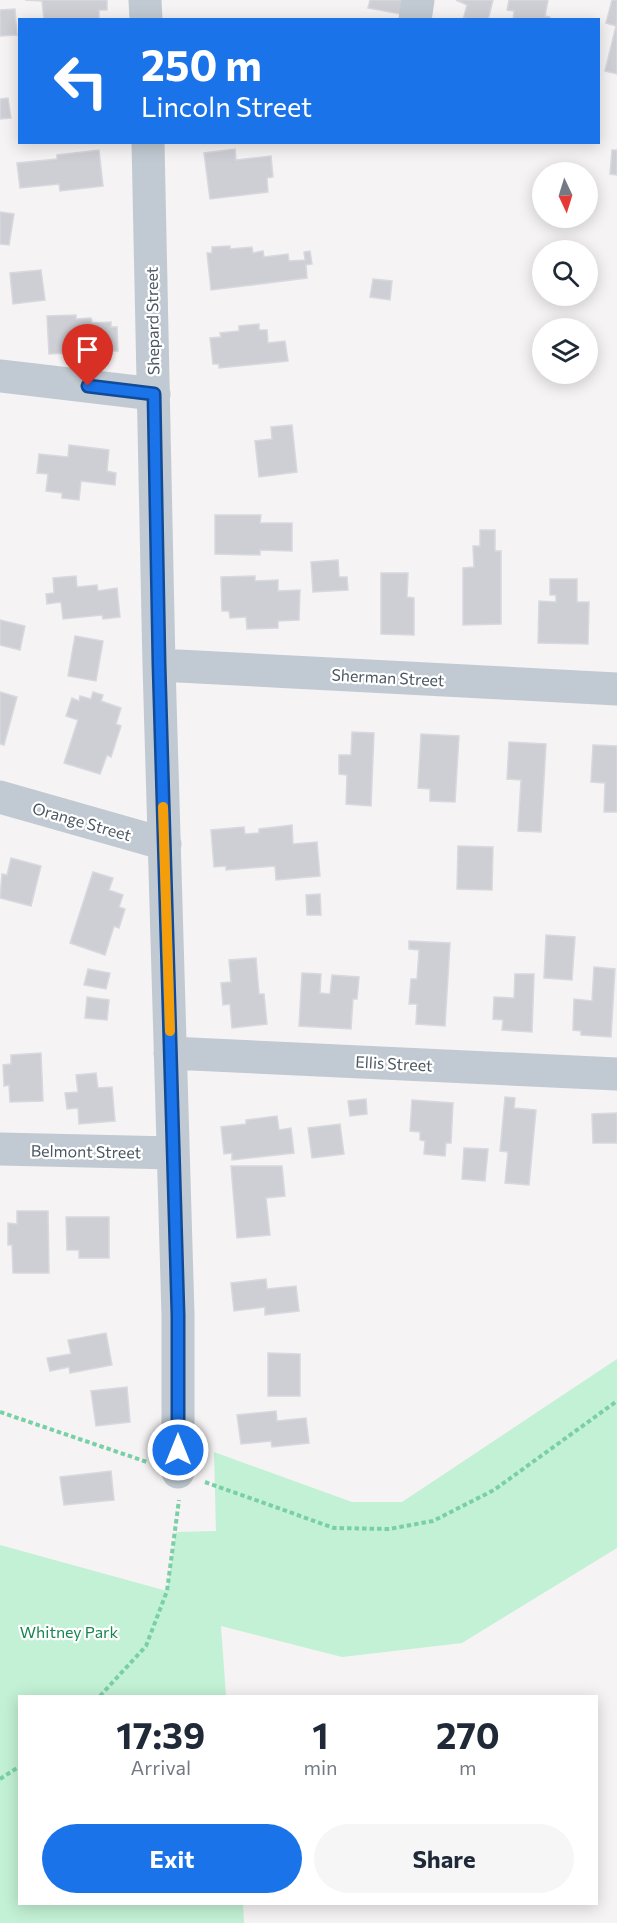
<!DOCTYPE html>
<html lang="en">
<head>
<meta charset="utf-8">
<style>
	body { margin:0; font-family:Commissioner,sans-serif; background:#f6f6f7; color:#1f2937; height:100vh; display:flex; flex-direction:column; font-size:22px; white-space:nowrap }
	* { box-sizing:border-box; margin:0 }
	p { font-size:20px; color:#747a83 }
	.icon { flex:none; width:33px; height:33px; fill:none; stroke:currentColor; stroke-width:2; stroke-linecap:round; stroke-linejoin:round }
	.map { position:relative; flex:1; overflow:hidden }
	.side { position:absolute; left:18px; top:1695px; width:580px; height:210px; display:flex; flex-direction:column; background:#fff; border-radius:0px; box-shadow:0 3px 15px #0003 }
	.side>* { flex:none }
	.guide { position:absolute; left:18px; top:18px; width:582px; height:126px; border-radius:0px; box-shadow:0 3px 15px #0003; background:#1a73e8; color:#fff; overflow:hidden }
	.needle { width:39px; rotate:176deg }
	.controls { position:absolute; left:532px; top:162px; display:grid; gap:12px }
	.controls a { display:grid; place-items:center; width:66px; height:66px; border-radius:50%; background:#fff; box-shadow:0 3px 15px #0003; font-size:30px }
	.pin { position:absolute; display:grid; place-items:center; width:51px; height:51px; color:#fff; margin:-62px -26px; border-radius:50% 50% 50% 0; rotate:-45deg; box-shadow:0 0 6px #0007 }
	.pin .icon { rotate:45deg }
	.me { position:absolute; width:66px; margin:-33px; rotate:0deg; stroke-linejoin:round; filter:drop-shadow(0 0 4px #0008) }
	.turn { display:flex; align-items:center; gap:21px; height:126px; padding:0 24px; font-size:27px }
	.turn .icon { width:78px; height:78px; stroke-width:2.5 }
	.turn b { display:block; font-size:42px; line-height:51px }
	.eta { display:flex; justify-content:space-evenly; align-items:center; height:102px; text-align:center }
	.eta b { font-size:36px; font-weight:700; line-height:42px }
	.action { display:flex; gap:12px; margin-top:auto; padding:12px 24px }
	.action a { flex:1; height:69px; border-radius:36px; background:#1a73e8; color:#fff; font-size:24px; font-weight:700; line-height:69px; text-align:center }
	.action a+a { background:#f6f6f7; color:#1f2937 }
	.map>svg:first-child { display:block }
	.green { fill:#c3f1d5 }
	.building { fill:#cdcfd5; stroke:#d7d9de; stroke-width:1.5 }
	.lines { fill:none; stroke-linecap:round; stroke-linejoin:round }
	.path { stroke:#7ad0a6; stroke-width:4; stroke-dasharray:4.5 3; stroke-linecap:butt }
	.minor { stroke:#c1cad2; stroke-width:33 }
	.route-casing { stroke:#114b97; stroke-width:15 }
	.route { stroke:#1a73e8; stroke-width:10 }
	.slow { stroke:#f59e0b; stroke-width:10 }
	.labels { text-anchor:middle; dominant-baseline:central; stroke-width:4.5; stroke-linejoin:round; paint-order:stroke }
	.street-label { font-size:16px; fill:#4a5661; stroke:#fff }
	.park-label { font-size:16px; fill:#17864f; stroke:#fff }
</style>
</head>
<body>
<div class="map">
<svg width="617" height="1923" viewBox="0 0 617 1923">
	<rect width="100%" height="100%" fill="#f5f3f3"/>
	<path class="green" d="M 617,1359 L 617,1548 L 462,1643 L 342,1657 L 221,1626 L 226,1696 L 20,1696 L 20,1904 L 243,1904 L 244,1923 L 0,1923 L 0,1545 L 167,1591 L 176,1532 L 216,1531 L 214,1452 L 352,1502 L 402,1502 Z"/>
	<path class="building" d="M 25,0 L 107,0 L 107,10 L 99,10 L 99,20 L 44,20 L 42,1 Z
		M 370,0 L 408,0 L 405,15 L 368,8 Z
		M 456,0 L 493,0 L 488,20 L 463,20 L 467,5 Z
		M 509,0 L 548,0 L 545,16 L 550,17 L 550,20 L 513,20 L 514,11 L 507,10 Z
		M 612,0 L 617,0 L 617,74 L 605,71 L 616,26 L 606,23 Z
		M 15,9 L 17,35 L 0,36 L 0,10 Z
		M 8,98 L 11,118 L 0,119 L 0,99 Z
		M 235,149 L 236,160 L 271,156 L 273,177 L 267,178 L 268,192 L 210,199 L 204,153 Z
		M 99,150 L 103,186 L 60,191 L 59,184 L 20,188 L 17,163 L 57,159 L 57,155 Z
		M 612,150 L 617,150 L 617,175 L 610,174 Z
		M 0,212 L 14,214 L 9,245 L 0,244 Z
		M 230,246 L 230,249 L 252,247 L 253,253 L 263,251 L 264,257 L 288,254 L 289,261 L 305,260 L 304,252 L 310,251 L 312,264 L 306,265 L 307,278 L 211,290 L 207,253 L 212,253 L 212,247 Z
		M 41,270 L 45,300 L 13,304 L 10,273 Z
		M 373,279 L 392,281 L 390,300 L 370,297 Z
		M 76,315 L 76,319 L 91,318 L 92,323 L 111,322 L 111,327 L 117,327 L 118,351 L 105,351 L 105,356 L 70,358 L 69,353 L 49,354 L 47,316 Z
		M 259,324 L 259,330 L 267,330 L 268,343 L 285,341 L 288,361 L 219,368 L 219,364 L 213,364 L 210,338 L 221,337 L 220,333 L 239,331 L 239,326 Z
		M 292,425 L 297,472 L 259,477 L 255,441 L 272,439 L 271,427 Z
		M 69,445 L 109,450 L 107,471 L 116,473 L 115,485 L 81,481 L 79,500 L 62,498 L 62,493 L 46,491 L 48,474 L 37,473 L 39,454 L 68,457 Z
		M 215,515 L 261,515 L 260,523 L 292,523 L 292,551 L 260,550 L 260,555 L 215,554 Z
		M 480,530 L 495,530 L 495,551 L 501,551 L 501,624 L 463,625 L 463,568 L 474,567 L 473,546 L 480,546 Z
		M 338,560 L 339,577 L 347,577 L 348,590 L 313,592 L 311,562 Z
		M 381,573 L 408,573 L 407,597 L 414,598 L 414,635 L 381,634 Z
		M 76,576 L 77,587 L 97,585 L 98,591 L 117,588 L 120,617 L 103,619 L 102,615 L 63,619 L 61,602 L 47,604 L 46,594 L 54,593 L 53,578 Z
		M 255,576 L 255,581 L 278,580 L 278,591 L 300,590 L 299,620 L 278,621 L 278,628 L 247,629 L 246,617 L 230,618 L 229,611 L 222,611 L 221,577 Z
		M 550,579 L 577,579 L 577,602 L 589,602 L 588,644 L 538,643 L 539,601 L 556,602 L 556,595 L 550,595 Z
		M 0,620 L 25,626 L 20,650 L 0,645 Z
		M 75,636 L 103,641 L 96,681 L 68,676 Z
		M 0,692 L 17,697 L 4,745 L 0,744 Z
		M 93,692 L 103,695 L 101,701 L 121,708 L 116,724 L 121,726 L 111,757 L 107,755 L 100,774 L 64,763 L 78,720 L 66,716 L 72,698 L 79,701 L 80,696 L 91,699 Z
		M 352,732 L 374,733 L 371,806 L 346,804 L 347,775 L 339,774 L 339,755 L 351,755 Z
		M 421,734 L 459,736 L 455,802 L 430,801 L 430,789 L 418,788 Z
		M 509,742 L 546,744 L 541,832 L 518,831 L 521,780 L 507,779 Z
		M 593,745 L 617,746 L 617,812 L 604,812 L 605,783 L 591,782 Z
		M 292,825 L 293,844 L 317,842 L 320,876 L 276,880 L 275,866 L 226,870 L 226,866 L 214,867 L 211,830 L 244,827 L 245,834 L 259,833 L 259,829 Z
		M 458,846 L 493,847 L 492,890 L 457,889 Z
		M 11,858 L 41,866 L 31,906 L 0,898 L 2,874 L 7,875 Z
		M 93,872 L 113,878 L 109,890 L 123,895 L 119,907 L 125,909 L 119,928 L 114,926 L 105,955 L 70,943 Z
		M 320,894 L 321,915 L 307,915 L 306,895 Z
		M 546,935 L 575,937 L 572,980 L 544,978 Z
		M 409,941 L 450,943 L 445,1026 L 416,1024 L 417,1004 L 409,1004 L 411,979 L 417,979 L 419,950 L 409,949 Z
		M 256,958 L 259,994 L 264,994 L 267,1024 L 232,1028 L 230,1004 L 223,1005 L 221,983 L 231,982 L 229,960 Z
		M 594,967 L 615,969 L 611,1037 L 581,1035 L 581,1031 L 573,1030 L 574,999 L 592,1001 Z
		M 88,969 L 110,973 L 106,989 L 84,985 Z
		M 302,973 L 321,974 L 320,993 L 330,994 L 332,975 L 359,977 L 357,999 L 353,999 L 351,1029 L 299,1026 Z
		M 515,974 L 534,974 L 532,1032 L 502,1030 L 503,1020 L 493,1019 L 494,997 L 514,998 Z
		M 87,997 L 109,1000 L 107,1020 L 85,1018 Z
		M 41,1053 L 43,1101 L 10,1102 L 9,1085 L 4,1086 L 3,1065 L 11,1064 L 11,1055 Z
		M 96,1073 L 98,1088 L 112,1087 L 115,1121 L 79,1124 L 78,1108 L 67,1109 L 65,1093 L 78,1092 L 76,1075 Z
		M 505,1097 L 515,1098 L 514,1108 L 536,1110 L 529,1185 L 505,1183 L 508,1152 L 500,1151 Z
		M 366,1099 L 367,1114 L 350,1116 L 348,1101 Z
		M 412,1100 L 453,1103 L 451,1143 L 446,1143 L 445,1156 L 424,1154 L 425,1141 L 420,1140 L 420,1132 L 410,1131 Z
		M 617,1113 L 617,1143 L 593,1143 L 592,1114 Z
		M 277,1116 L 279,1130 L 291,1128 L 294,1153 L 232,1160 L 232,1153 L 224,1154 L 221,1127 L 246,1124 L 246,1120 Z
		M 340,1124 L 344,1154 L 312,1158 L 308,1128 Z
		M 464,1148 L 488,1149 L 485,1181 L 462,1179 Z
		M 231,1166 L 282,1166 L 285,1196 L 266,1198 L 270,1235 L 237,1238 Z
		M 17,1211 L 48,1211 L 49,1273 L 13,1273 L 12,1245 L 8,1245 L 8,1223 L 17,1224 Z
		M 66,1217 L 109,1217 L 109,1258 L 79,1258 L 79,1250 L 67,1250 Z
		M 266,1279 L 267,1289 L 296,1286 L 299,1311 L 265,1315 L 265,1307 L 234,1311 L 231,1283 Z
		M 106,1333 L 112,1365 L 70,1373 L 69,1367 L 50,1371 L 47,1358 L 71,1354 L 68,1340 Z
		M 268,1353 L 300,1354 L 300,1396 L 268,1396 Z
		M 127,1387 L 130,1422 L 96,1426 L 91,1391 Z
		M 276,1411 L 277,1421 L 306,1418 L 309,1443 L 272,1447 L 271,1441 L 241,1444 L 237,1415 Z
		M 111,1471 L 114,1500 L 64,1505 L 60,1477 Z"/>
	<g class="lines">
		<path class="path" d="M 0,1412 L 147,1462
			M 205,1482 L 334,1528 L 389,1529 L 433,1521 L 494,1490 L 617,1401
			M 100,1696 L 146,1646 L 167,1591 L 179,1500
			M 0,1779 L 20,1766"/>
		<path class="minor" d="M 145,0 L 146,20
			M 415,20 L 418,0
			M 148,142 L 159,665 L 178,1315 L 178,1472
			M 0,376 L 154,394
			M 159,665 L 617,689
			M 0,797 L 165,844
			M 170,1053 L 617,1074
			M 0,1149 L 173,1153"/>
	</g>
	<g class="lines">
		<g class="route-casing">
			<path id="route" d="M 88,386 L 154,394 L 159,664 L 178,1315 L 178,1450"/>
		</g>
		<use href="#route" class="route"/>
		<path class="slow" d="M 163,807 L 170,1031"/>
	</g>
	<g class="labels">
		<g class="street-label">
			<text transform="translate(152 321) rotate(-91)">Shepard Street</text>
			<text transform="translate(388 677) rotate(3)">Sherman Street</text>
			<text transform="translate(82 821) rotate(16)">Orange Street</text>
			<text transform="translate(394 1063) rotate(3)">Ellis Street</text>
			<text transform="translate(86 1151) rotate(1)">Belmont Street</text>
		</g>
		<g class="park-label">
			<text x="69" y="1631">Whitney Park</text>
		</g>
	</g>
</svg>
<div class="controls">
<a><svg class="needle" viewBox="-14 -14 28 28"><path d="M0-13l5 13h-10z" fill="#e53935"/><path d="M0 13l5-13h-10z" fill="#747a83"/></svg></a>
<a><svg class="icon" aria-label="search" viewBox="0 0 24 24"><circle cx="10" cy="10" r="6"/><path d="M15 15l6 6"/></svg></a>
<a><svg class="icon" aria-label="layers" viewBox="0 0 24 24"><path d="M12 4l9 5-9 5-9-5zM3 14l9 5 9-5"/></svg></a>
</div>
<div class="pin" style="left:88px;top:386px;background:#d93025"><svg class="icon" aria-label="arrive" viewBox="0 0 24 24"><path d="M6 21V4h12l-3 4 3 4H6"/></svg></div>
<svg class="me" style="left:178px;top:1450px" viewBox="-20 -20 40 40"><circle r="17" fill="#1a73e8" stroke="#fff" stroke-width="3"/><path d="M0-11L8 9 0 5-8 9z" fill="#fff"/></svg>
<div class="guide">
<div class="turn"><svg class="icon" aria-label="left" viewBox="0 0 24 24"><path d="M17 20v-9H6M10 6l-5 5 5 5"/></svg><div><b>250 m</b>Lincoln Street</div></div>
</div>
<section class="side">
<div class="eta">
<div><b>17:39</b><p>Arrival</p></div>
<div><b>1</b><p>min</p></div>
<div><b>270</b><p>m</p></div>
</div>
<div class="action"><a>Exit</a><a>Share</a></div>
</section>
</div>
</body>
</html>
